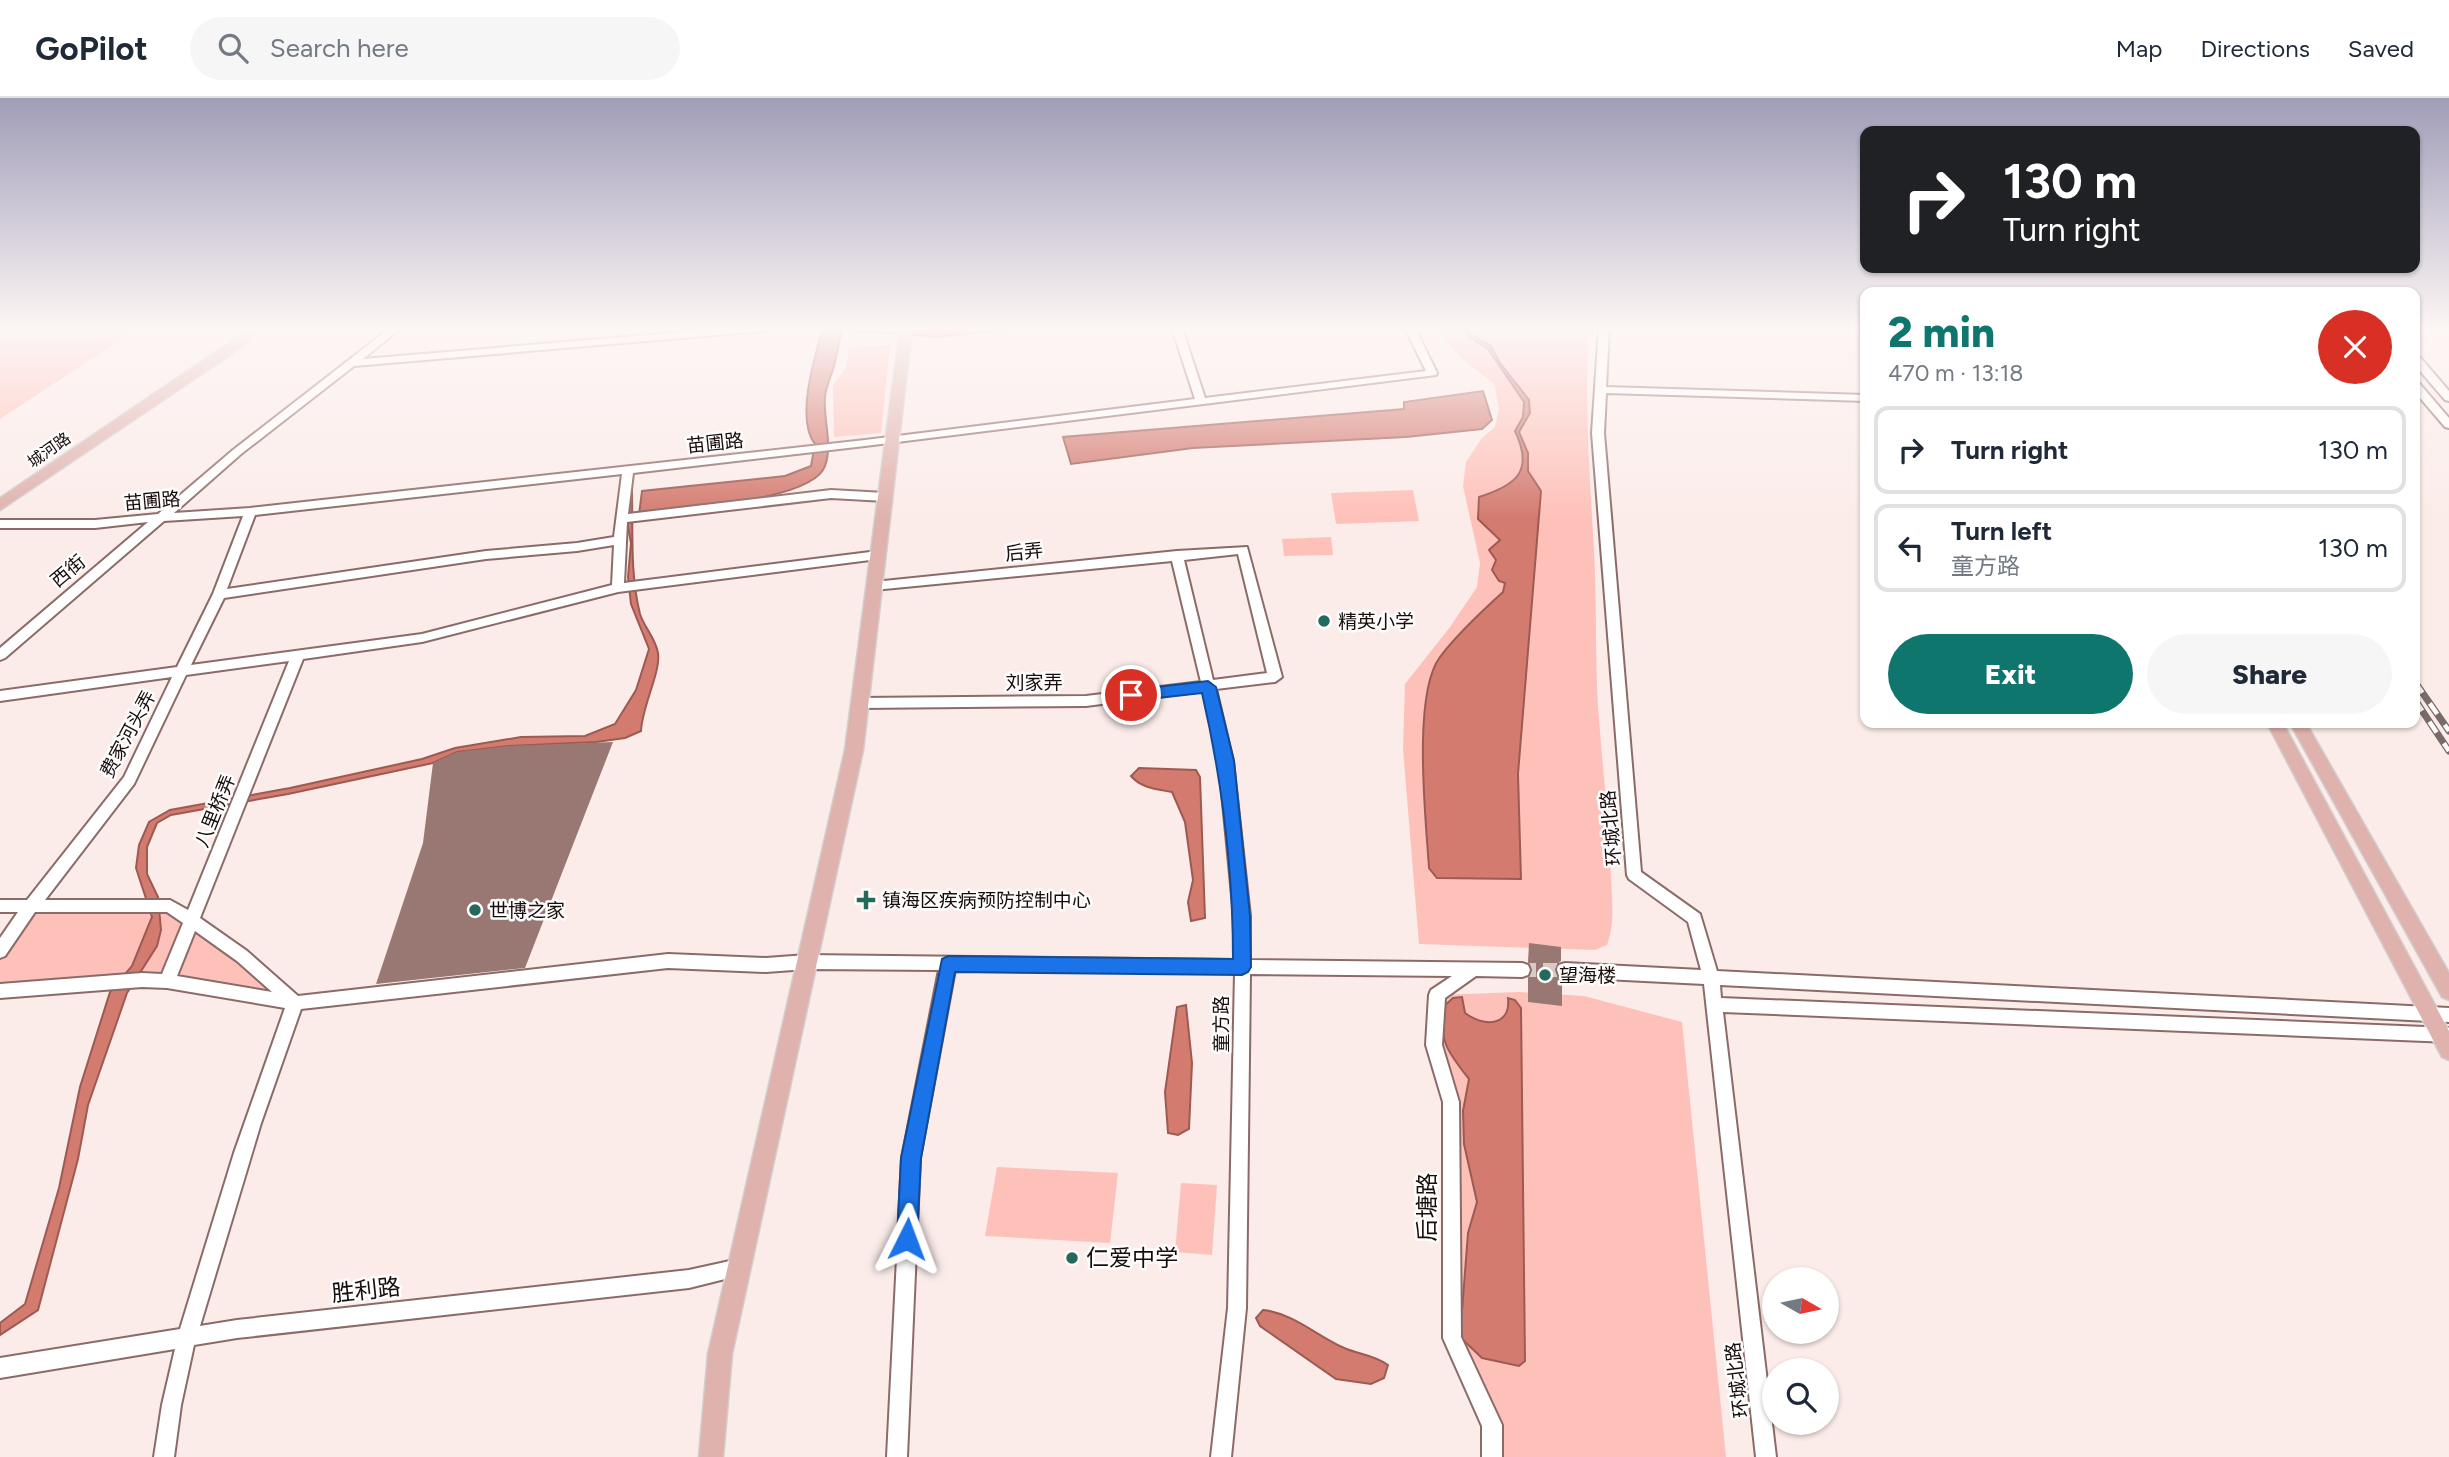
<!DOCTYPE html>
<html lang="en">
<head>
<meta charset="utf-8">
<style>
	body { margin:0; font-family:Figtree,"Noto Sans SC",sans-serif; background:#f6f6f7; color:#1f2937; height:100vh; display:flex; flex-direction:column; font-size:26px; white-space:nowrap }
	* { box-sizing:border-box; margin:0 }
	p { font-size:23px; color:#747a83 }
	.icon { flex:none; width:38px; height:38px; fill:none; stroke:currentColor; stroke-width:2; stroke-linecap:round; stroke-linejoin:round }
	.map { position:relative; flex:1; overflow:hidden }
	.panel { position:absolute; left:1860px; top:189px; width:560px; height:441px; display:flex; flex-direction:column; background:#fff; border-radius:14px; box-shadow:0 2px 5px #0004 }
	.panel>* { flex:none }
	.top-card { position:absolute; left:1860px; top:28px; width:560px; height:147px; border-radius:14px; box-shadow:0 2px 5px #0004; background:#202124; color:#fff; overflow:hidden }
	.needle { width:46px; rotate:99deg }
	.tools { position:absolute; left:1762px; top:1169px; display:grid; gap:14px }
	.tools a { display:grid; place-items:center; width:77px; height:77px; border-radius:50%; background:#fff; box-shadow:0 2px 5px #0004; font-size:35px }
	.pin { position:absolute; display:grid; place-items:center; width:60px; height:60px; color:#fff; margin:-30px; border:4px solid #fff; border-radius:50%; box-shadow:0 2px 7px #0007 }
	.me { position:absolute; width:77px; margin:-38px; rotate:3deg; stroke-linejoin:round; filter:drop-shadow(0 0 5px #0008) }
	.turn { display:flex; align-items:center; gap:24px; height:147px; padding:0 28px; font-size:32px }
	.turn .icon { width:91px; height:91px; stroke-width:2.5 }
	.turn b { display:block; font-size:49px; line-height:60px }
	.round { display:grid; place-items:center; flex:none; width:74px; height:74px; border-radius:37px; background:#f6f6f7 }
	.overview { display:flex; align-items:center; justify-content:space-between; height:119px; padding:0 28px }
	h1 { font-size:42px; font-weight:800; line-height:52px; color:#0f766e }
	.button { display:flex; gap:14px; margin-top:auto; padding:14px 28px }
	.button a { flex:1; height:80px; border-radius:42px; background:#0f766e; color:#fff; font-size:28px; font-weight:800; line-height:80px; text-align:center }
	.button a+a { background:#f6f6f7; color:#1f2937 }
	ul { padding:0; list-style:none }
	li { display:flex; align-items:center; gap:21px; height:88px; margin:0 14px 10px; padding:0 14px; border:4px solid #e0e1e3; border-radius:14px }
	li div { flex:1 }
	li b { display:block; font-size:26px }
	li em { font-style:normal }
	header { display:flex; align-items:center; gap:42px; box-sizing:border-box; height:98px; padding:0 35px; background:#fff; border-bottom:2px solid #e0e1e3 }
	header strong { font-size:33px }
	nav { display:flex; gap:38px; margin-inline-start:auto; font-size:24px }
	.search { width:490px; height:63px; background:#f6f6f7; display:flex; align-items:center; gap:18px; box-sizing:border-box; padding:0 24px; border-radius:38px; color:#747a83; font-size:26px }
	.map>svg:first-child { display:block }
	.green { fill:#fec1b9 }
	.water { fill:#d47b70; stroke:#9c5a52; stroke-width:2 }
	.building { fill:#997873 }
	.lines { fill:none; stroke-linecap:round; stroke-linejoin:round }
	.minor-tunnel { stroke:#d9cac8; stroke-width:14; stroke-dasharray:14 7; stroke-linecap:butt }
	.minor-casing { stroke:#8b6b67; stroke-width:4 }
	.major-casing { stroke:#d1cece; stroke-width:3 }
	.minor { fill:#fff; fill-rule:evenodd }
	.major { fill:#e0b2ad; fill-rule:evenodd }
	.rail-casing { stroke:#796b6a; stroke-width:7 }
	.rail { stroke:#fdfdfd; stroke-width:4.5; stroke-dasharray:13; stroke-linecap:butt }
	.route { fill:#1a73e8; stroke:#114b97; stroke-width:2 }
	.poi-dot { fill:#25695c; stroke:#fdfdfd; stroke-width:2.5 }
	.labels { text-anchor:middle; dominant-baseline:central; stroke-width:5; stroke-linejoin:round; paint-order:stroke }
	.far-street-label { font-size:16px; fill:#180c0b; stroke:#fdfdfd }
	.street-label { font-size:19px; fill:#180c0b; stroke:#fdfdfd }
	.poi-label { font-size:19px; fill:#180c0b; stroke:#fdfdfd; text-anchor:start }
	.near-street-label { font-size:23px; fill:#180c0b; stroke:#fdfdfd }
	.near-poi-label { font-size:23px; fill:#180c0b; stroke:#fdfdfd; text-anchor:start }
</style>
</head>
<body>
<header>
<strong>GoPilot</strong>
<div class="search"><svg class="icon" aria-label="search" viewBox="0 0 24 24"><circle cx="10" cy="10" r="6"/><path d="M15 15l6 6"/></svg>Search here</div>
<nav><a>Map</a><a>Directions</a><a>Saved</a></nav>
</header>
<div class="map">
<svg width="2449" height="1359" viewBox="0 0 2449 1359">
	<rect width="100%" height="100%" fill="#fbece9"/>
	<path class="green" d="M 0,230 L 139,230 L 0,321 Z
		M 1435,230 L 1589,230 C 1584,305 1590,379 1594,454 C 1597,505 1595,557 1598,608 C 1602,665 1609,722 1611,779 C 1612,802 1615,826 1607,847 L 1595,852 L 1419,846 L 1403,651 L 1405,586 L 1450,529 L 1477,489 L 1480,465 L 1463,388 L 1466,364 L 1481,341 L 1495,329 L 1499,310 L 1494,286 L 1460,259 Z
		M 890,247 L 881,335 L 834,339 L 833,287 L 846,270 L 849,250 Z
		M 1413,392 L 1419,423 L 1336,426 L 1331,395 Z
		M 1331,439 L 1333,457 L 1284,458 L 1282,441 Z
		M 31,808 L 170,808 L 295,905 L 167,883 L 0,893 L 0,853 Z
		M 1519,894 L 1584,898 L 1682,924 L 1726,1359 L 1491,1359 L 1492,1327 L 1452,1240 L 1451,1004 L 1434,947 L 1437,897 Z
		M 997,1069 L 1118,1075 L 1110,1145 L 985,1138 Z
		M 1181,1085 L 1217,1087 L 1212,1157 L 1175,1154 Z"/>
	<path class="water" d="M 823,230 L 888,230 L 916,233 L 1027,230 L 937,239 L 842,232 C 839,244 837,256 834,268 C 831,279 826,288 825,299 C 823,321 833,346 825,368 C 813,404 675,410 639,417 L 642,393 L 785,378 L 811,368 L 815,346 C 795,321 815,258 823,230 Z
		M 1467,230 L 1470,230 L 1469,235 L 1491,248 L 1500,265 L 1529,302 L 1530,315 L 1519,334 L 1528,355 L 1528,373 L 1541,393 L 1518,676 L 1521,781 L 1437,780 L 1429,770 C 1426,723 1412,596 1440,559 C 1457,536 1482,513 1503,494 L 1505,485 L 1499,483 L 1492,472 L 1496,462 L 1489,452 L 1500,442 L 1478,421 L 1479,399 C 1517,387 1534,373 1515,333 L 1523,319 L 1524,304 L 1488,251 L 1468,239 Z
		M 1483,293 L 1492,322 L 1482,331 L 1406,339 L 1193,350 L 1071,366 L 1063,339 L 1404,311 L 1404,304 Z
		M 621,390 L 632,393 C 633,433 630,477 640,516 C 644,529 656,541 658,555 C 661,574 642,608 641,633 L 625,640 L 596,644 L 509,648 L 457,654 L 433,665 L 288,696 L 171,717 L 157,725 L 147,749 L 147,776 L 158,799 L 161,832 L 157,848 L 127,895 L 88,1007 L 78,1061 L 38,1212 L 0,1237 L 0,1225 L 25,1206 L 59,1090 L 80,989 L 110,894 L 132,868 L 152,819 L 136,770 L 139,747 L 149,724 L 170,712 L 290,690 L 422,661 L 455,650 L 521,639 L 585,638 L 615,626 L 636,592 L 649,551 L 631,506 L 628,479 L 631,445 Z
		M 1139,670 L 1196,672 L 1200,679 L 1205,820 L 1191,823 L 1188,804 L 1193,782 L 1185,724 L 1172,694 C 1156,691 1141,690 1131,678 Z
		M 1462,899 L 1465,915 C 1483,929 1511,929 1508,900 L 1515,902 L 1521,910 L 1525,1263 L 1519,1268 L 1482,1260 L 1460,1239 L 1468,1135 L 1477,1104 L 1464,1046 L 1463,1013 L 1469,981 C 1448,954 1440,945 1442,910 L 1453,900 Z
		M 1186,907 L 1192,965 L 1189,1031 L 1178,1037 L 1168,1035 L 1165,994 L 1177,909 Z
		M 1263,1212 C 1292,1215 1316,1237 1342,1249 C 1359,1257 1372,1256 1388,1267 L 1384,1280 L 1371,1286 L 1336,1281 L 1260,1228 L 1256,1220 Z"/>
	<path class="building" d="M 613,644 L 525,870 L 376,886 L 423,745 L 433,665 L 457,654 L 509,648 Z
		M 1529,845 L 1561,849 L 1561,863 L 1557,866 L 1555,873 L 1562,881 L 1562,908 L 1528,904 L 1528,880 L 1532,873 L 1528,864 Z"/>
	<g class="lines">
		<path class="minor-tunnel" d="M 1522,872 L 1565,872"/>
		<g class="minor-casing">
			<path id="minor" d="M 390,230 L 401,230 L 363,261 L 732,230 L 769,230 L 764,233 L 354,268 L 241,356 L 174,415 L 250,410 L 865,342 L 1195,301 L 1172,230 L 1182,230 L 1205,300 L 1426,273 L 1405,230 L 1415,230 L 1437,275 L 1436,277 L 865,348 L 633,375 L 628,416 L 831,392 L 885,395 L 891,399 L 885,403 L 831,400 L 627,424 L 624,485 L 878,453 L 884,457 L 878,461 L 618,494 L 422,544 L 303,561 L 200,820 L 247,853 L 298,898 L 668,856 L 766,860 L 807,857 L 1235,862 L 1234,818 L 1219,663 L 1203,593 L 1086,608 L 860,610 L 853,605 L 860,600 L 1086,598 L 1201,584 L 1172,463 L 874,492 L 868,488 L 874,484 L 1177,453 L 1247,449 L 1282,579 L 1275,584 L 1216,591 L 1233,663 L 1250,818 L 1250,862 L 1522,865 L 1528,867 L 1530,872 L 1528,877 L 1522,879 L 1476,878 L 1445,900 L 1442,947 L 1459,1004 L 1461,1239 L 1502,1327 L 1502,1359 L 1482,1359 L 1482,1328 L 1443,1240 L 1443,1004 L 1426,947 L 1429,897 L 1431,892 L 1452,878 L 1250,876 L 1246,1210 L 1231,1359 L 1211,1359 L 1228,1210 L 1235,875 L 955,872 L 920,1060 L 907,1359 L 887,1359 L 902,1060 L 939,872 L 807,871 L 766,874 L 668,870 L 301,911 L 261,1025 L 200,1228 L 237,1222 L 689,1172 L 739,1161 L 745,1164 L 748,1170 L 745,1176 L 689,1190 L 237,1240 L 194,1247 L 181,1307 L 174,1359 L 154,1359 L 162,1307 L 175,1251 L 0,1280 L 0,1260 L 180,1231 L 234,1055 L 285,910 L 167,890 L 142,889 L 0,900 L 0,886 L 142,875 L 162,876 L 183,825 L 167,814 L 35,814 L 5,858 L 0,860 L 0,840 L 18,814 L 0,814 L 0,802 L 27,802 L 124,679 L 172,579 L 0,603 L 0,593 L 177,569 L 213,496 L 243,418 L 164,423 L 5,560 L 0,562 L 0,550 L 148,424 L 95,430 L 0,430 L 0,422 L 95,422 L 158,416 L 233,352 ZM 622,376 L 614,439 L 577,445 L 486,453 L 227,491 L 255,417 ZM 614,447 L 612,487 L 422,536 L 191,567 L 224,500 L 486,461 L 577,453 ZM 1238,456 L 1267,575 L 1213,582 L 1184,462 ZM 289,563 L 188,812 L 170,802 L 45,802 L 134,686 L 186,577 ZM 195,833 L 237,863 L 272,894 L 177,878 Z
				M 1599,230 L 1609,230 L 1606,289 L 1866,297 L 1866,303 L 1606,295 L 1604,335 L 1641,774 L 1700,816 L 1717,873 L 2449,910 L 2449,924 L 1720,887 L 1721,900 L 2449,930 L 2449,944 L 1723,914 L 1776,1359 L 1756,1359 L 1704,886 L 1565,879 L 1559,877 L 1557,872 L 1559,867 L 1565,865 L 1701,872 L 1688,824 L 1629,781 L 1627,777 L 1592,335 Z
				M 2415,257 L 2419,258 L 2449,293 L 2449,303 L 2445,302 L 2415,267 Z
				M 2415,284 L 2419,285 L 2449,320 L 2449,330 L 2445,329 L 2415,294 Z"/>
		</g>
		<g class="major-casing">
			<path id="major" d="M 248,230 L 261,230 L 233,255 L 0,412 L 0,400 L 223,249 Z
				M 900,230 L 912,230 L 863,652 L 732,1256 L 723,1359 L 699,1359 L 708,1256 L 845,652 Z
				M 2267,625 L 2283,625 L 2449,933 L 2449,962 L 2442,959 Z
				M 2290,625 L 2306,625 L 2449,875 L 2449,902 L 2442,899 Z"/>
		</g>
		<use href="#minor" class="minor"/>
		<use href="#major" class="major"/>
		<g class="rail-casing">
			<path id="rail" d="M 2415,584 L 2449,633
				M 2415,602 L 2449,653"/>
		</g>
		<use href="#rail" class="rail"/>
	</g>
	<linearGradient id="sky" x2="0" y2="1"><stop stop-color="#a09db8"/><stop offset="0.55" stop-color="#fdf6f5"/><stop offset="1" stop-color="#fdf6f5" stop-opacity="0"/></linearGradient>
	<rect width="2449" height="420" fill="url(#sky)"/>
	<path class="route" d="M 1208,583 L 1216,589 L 1234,663 L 1250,818 L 1251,869 L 1248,874 L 1242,877 L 955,874 L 921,1060 L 917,1141 L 914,1148 L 907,1151 L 900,1148 L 897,1141 L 901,1060 L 942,861 L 948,858 L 1233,861 C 1233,772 1222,682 1202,595 L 1131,603 L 1123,597 L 1131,592 Z"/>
	<g class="poi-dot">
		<circle cx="1324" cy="523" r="7"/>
		<path d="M862.5 791.5h7v7h7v7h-7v7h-7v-7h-7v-7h7z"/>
		<circle cx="475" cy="812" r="7"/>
		<circle cx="1545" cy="877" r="7"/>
		<circle cx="1072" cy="1160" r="7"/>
	</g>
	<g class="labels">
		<g class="far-street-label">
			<text transform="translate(49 352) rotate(-35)">城河路</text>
		</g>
		<g class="street-label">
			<text transform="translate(715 345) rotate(-6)">苗圃路</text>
			<text transform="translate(152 403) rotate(-5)">苗圃路</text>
			<text transform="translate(1024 454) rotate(-6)">后弄</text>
			<text transform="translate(68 473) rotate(-40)">西街</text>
			<text x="1034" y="584">刘家弄</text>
			<text transform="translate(128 636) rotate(-62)">费家河头弄</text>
			<text transform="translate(215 713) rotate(-68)">八里桥弄</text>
			<text transform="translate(1611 730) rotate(-95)">环城北路</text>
			<text transform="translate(1221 926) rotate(-90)">童方路</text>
			<text transform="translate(1737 1282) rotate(-97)">环城北路</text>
		</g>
		<g class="poi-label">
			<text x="1338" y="523">精英小学</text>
			<text x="882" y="802">镇海区疾病预防控制中心</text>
			<text x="489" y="812">世博之家</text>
			<text x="1559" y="877">望海楼</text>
		</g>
		<g class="near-street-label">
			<text transform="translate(1427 1109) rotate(-90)">后塘路</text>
			<text transform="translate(366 1192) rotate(-6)">胜利路</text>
		</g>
		<g class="near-poi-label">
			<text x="1086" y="1160">仁爱中学</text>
		</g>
	</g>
</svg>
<div class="tools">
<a><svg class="needle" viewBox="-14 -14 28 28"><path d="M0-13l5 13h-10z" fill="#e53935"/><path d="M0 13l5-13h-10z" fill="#747a83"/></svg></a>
<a><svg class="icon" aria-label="search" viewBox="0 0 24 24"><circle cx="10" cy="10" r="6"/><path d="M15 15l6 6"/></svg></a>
</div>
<div class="pin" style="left:1131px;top:597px;background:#d93025"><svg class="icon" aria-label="arrive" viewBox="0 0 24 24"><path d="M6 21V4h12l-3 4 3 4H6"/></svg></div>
<svg class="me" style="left:907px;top:1141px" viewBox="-20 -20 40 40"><path d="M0-17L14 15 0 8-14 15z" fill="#1a73e8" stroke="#fff" stroke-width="4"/></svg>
<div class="top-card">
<div class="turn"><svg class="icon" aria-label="right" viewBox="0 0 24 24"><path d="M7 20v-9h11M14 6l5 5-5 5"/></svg><div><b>130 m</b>Turn right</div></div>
</div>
<section class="panel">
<div class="overview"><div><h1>2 min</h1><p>470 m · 13:18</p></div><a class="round" style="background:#d93025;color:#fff"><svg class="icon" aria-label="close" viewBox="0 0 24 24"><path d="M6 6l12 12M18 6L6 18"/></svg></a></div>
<ul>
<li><svg class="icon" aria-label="right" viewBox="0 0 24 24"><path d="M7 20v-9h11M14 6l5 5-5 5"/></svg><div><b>Turn right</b></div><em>130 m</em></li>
<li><svg class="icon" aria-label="left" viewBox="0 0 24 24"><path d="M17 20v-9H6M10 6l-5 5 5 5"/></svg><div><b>Turn left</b><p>童方路</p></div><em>130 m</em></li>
</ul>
<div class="button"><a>Exit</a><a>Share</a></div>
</section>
</div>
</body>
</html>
